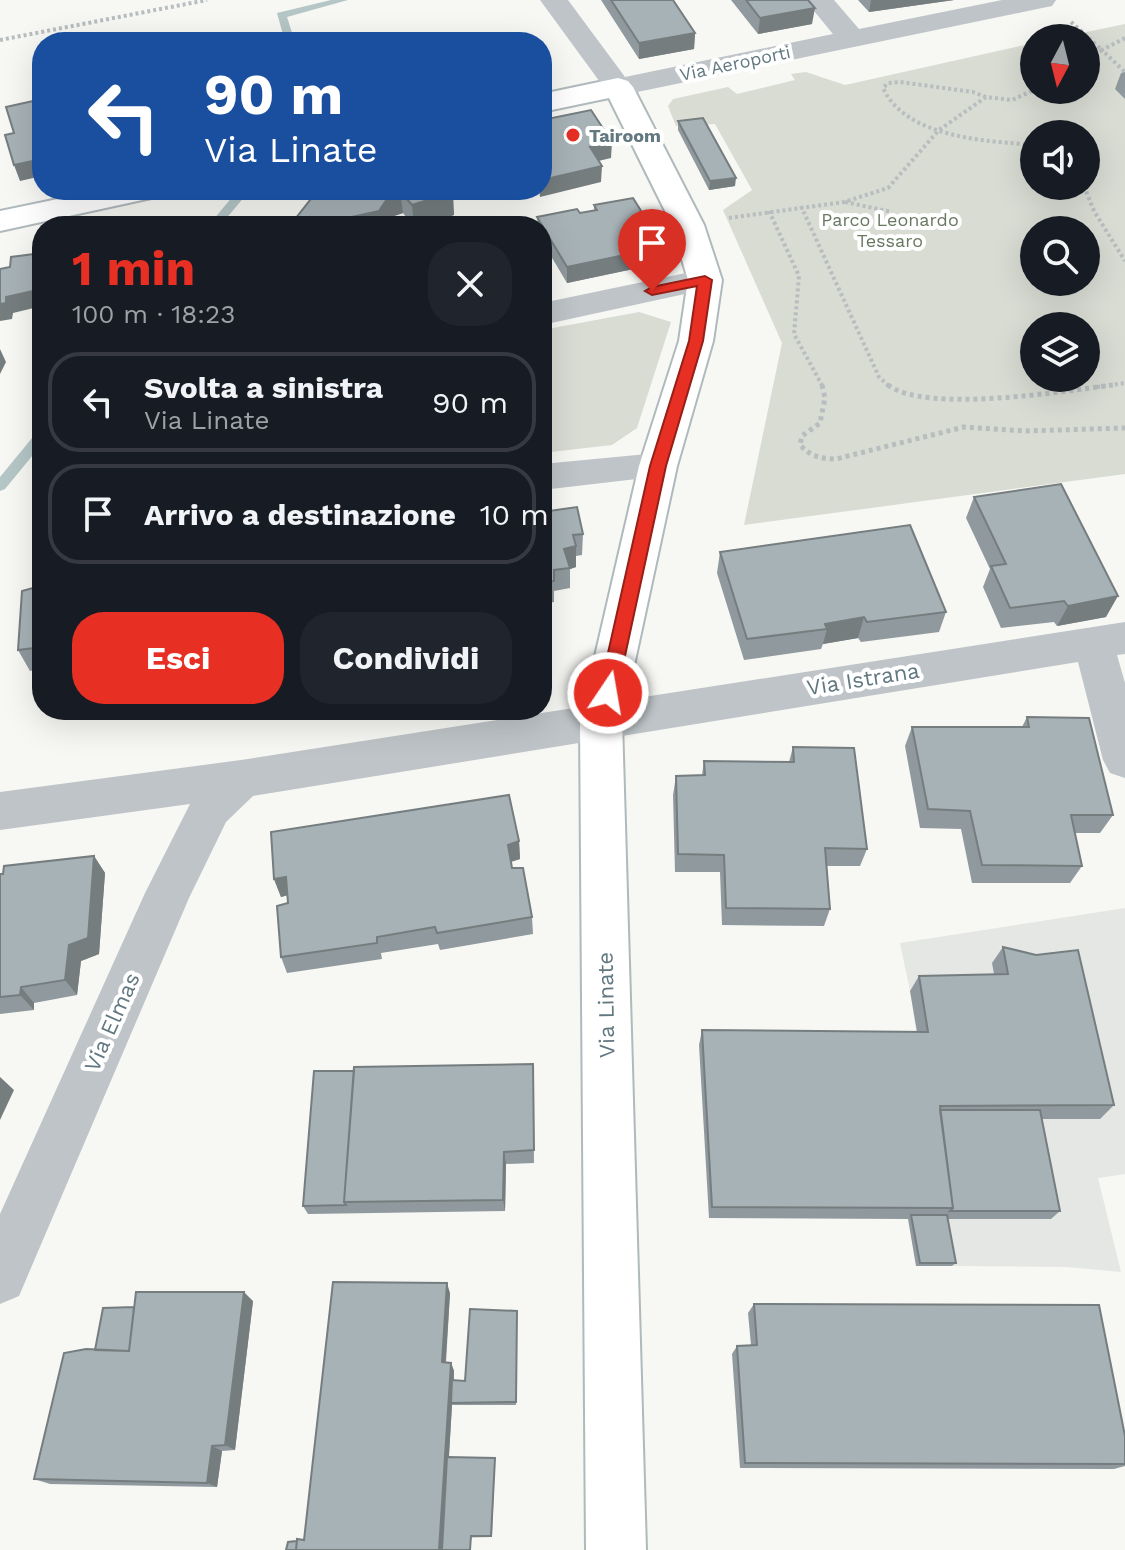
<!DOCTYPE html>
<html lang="it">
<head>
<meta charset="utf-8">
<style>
	body { margin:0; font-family:"Work Sans",sans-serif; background:#20242c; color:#f1f3f6; height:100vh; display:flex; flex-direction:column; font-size:30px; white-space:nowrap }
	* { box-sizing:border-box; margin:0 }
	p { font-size:26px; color:#9ea1a6 }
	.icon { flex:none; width:44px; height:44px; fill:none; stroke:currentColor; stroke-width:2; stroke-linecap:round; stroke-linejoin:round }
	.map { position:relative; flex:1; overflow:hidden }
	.sheet { position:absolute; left:32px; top:216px; width:520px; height:504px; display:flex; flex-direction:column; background:#171b24; border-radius:32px; box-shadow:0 8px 32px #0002 }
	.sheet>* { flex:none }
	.banner { position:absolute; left:32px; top:32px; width:520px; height:168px; border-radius:32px; box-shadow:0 8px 32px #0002; background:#1a4fa0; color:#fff; overflow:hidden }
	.needle { width:52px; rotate:187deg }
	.controls { position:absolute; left:1020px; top:24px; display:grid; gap:16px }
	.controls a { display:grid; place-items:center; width:80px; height:80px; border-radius:50%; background:#171b24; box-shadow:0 8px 32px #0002; font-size:40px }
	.pin { position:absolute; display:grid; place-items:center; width:68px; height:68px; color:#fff; margin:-82px -34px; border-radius:50% 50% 50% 0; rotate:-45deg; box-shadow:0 0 8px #0007 }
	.pin .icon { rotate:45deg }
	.me { position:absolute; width:88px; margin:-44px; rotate:12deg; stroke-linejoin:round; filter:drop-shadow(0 0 6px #0008) }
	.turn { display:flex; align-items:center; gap:28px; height:168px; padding:0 40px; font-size:36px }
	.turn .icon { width:104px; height:104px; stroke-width:2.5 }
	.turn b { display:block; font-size:56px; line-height:68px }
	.round { display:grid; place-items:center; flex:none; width:84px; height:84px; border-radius:32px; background:#20242c }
	.head { display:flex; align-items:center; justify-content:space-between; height:136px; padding:0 40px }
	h1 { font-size:48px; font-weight:700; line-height:60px; color:#e72f24 }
	.primary-button { display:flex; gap:16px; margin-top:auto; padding:16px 40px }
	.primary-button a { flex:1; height:92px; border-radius:32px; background:#e72f24; color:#fff; font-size:32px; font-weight:700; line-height:92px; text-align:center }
	.primary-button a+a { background:#20242c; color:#f1f3f6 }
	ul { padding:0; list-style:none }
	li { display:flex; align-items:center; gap:24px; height:100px; margin:0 16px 12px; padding:0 24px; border:4px solid #363941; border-radius:32px }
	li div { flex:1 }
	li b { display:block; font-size:30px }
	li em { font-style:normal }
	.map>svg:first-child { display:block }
	.built { fill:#e5e7e5 }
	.green { fill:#d8dcd3; fill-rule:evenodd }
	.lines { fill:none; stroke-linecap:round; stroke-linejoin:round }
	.stream { fill:#b5c6c7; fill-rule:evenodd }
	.secondary-casing { stroke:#b0b9bc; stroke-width:4 }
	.path-far1 { stroke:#b8bdbf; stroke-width:4; stroke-dasharray:3 3; stroke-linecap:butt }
	.path { stroke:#b8bdbf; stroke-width:5; stroke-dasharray:4 4; stroke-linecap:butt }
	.street { fill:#bec4c7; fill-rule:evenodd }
	.secondary { fill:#fff; fill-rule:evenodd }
	.wall { fill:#90999d }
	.shaded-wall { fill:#757d7f }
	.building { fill:#a7b2b6; stroke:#757d7f; stroke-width:2 }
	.route { fill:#e72f24; stroke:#961f17; stroke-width:2 }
	.poi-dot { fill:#e72f24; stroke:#fff; stroke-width:3 }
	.labels { text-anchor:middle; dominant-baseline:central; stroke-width:8; stroke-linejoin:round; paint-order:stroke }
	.far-street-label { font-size:18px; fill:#627880; stroke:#fff }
	.far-poi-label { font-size:18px; font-weight:bold; fill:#627880; stroke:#fff; text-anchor:start }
	.far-park-label { font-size:18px; fill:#697861; stroke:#fff }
	.street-label { font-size:22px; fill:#627880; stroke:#fff }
</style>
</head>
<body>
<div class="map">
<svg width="1125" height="1550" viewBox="0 0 1125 1550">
	<rect width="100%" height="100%" fill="#f7f7f4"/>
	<path class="built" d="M 1125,908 L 1125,1174 L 1098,1178 L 1121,1272 L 1067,1267 L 952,1266 L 910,991 L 900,943 Z"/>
	<path class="green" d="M 1125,24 L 1125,474 L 744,525 L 782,343 L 723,210 L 752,190 L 715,124 L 676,126 L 668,106 L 673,99 L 728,87 L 737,94 L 795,80 L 791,74 L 806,72 L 845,85 L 1034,43 L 1034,90 L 1086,90 L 1086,38 L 1058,38 ZM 1034,134 L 1086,134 L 1086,186 L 1034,186 ZM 1034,230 L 1086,230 L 1086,282 L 1034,282 ZM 1034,326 L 1086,326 L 1086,378 L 1034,378 Z
		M 639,312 L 671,322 L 637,428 L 612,445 L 542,453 L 542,330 Z"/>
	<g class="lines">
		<path class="stream" d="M 331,0 L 348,0 L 287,17 L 295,42 L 285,42 L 277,13 Z
			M 238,190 L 250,190 L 220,226 L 208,226 Z
			M 42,430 L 42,444 L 5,489 L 0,491 L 0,477 L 37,432 Z"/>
		<g class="secondary-casing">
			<path id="secondary" d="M 618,78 L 628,81 L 633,87 L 704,225 L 722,280 L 713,341 L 677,466 L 622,721 L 646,1550 L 586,1550 L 580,721 L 639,466 L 679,341 L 688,280 L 672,225 L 609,98 L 542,112 L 542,94 Z
				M 101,190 L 161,190 L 156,197 L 0,231 L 0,211 Z"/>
		</g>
		<path class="path-far1" d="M 1071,22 L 1102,50 L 1086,62
			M 1125,38 L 1102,50 L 1125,72
			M 0,40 L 207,0
			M 986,97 L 973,92 L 900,82 L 888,83 L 883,88 C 906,138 986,141 1034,145
			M 1084,186 L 1094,211 L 1125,261
			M 845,202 L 892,212
			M 801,206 L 879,377 L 890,387
			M 769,211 L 799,276 L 794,334 L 823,387
			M 729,218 L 844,202 L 888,188 L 939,130 L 986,97 L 1012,100 L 1034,90
			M 1097,387 L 1125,383"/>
		<path class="path" d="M 822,385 L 825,398 L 820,423 L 802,436 L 800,445 C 810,456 821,459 836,459 L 964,427 L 1024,431 L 1125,428
			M 888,385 C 926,414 1064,391 1113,385"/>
		<path class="street" d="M 540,0 L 568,0 L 625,77 L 833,34 L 805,0 L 834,0 L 859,29 L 1002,0 L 1056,0 L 1052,6 L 1042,8 L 618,96 L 608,93 Z
			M 705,269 L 717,273 L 722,280 L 717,287 L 542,325 L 542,303 Z
			M 658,453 L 671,457 L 677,466 L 671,475 L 542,490 L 542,464 Z
			M 1125,622 L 1125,654 L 1117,655 L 1125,683 L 1125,778 L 1110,773 L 1103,760 L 1078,662 L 253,796 L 226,822 L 189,898 L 19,1296 L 0,1304 L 0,1214 L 145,893 L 190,804 L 0,830 L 0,792 L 241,760 Z"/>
		<use href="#secondary" class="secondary"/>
	</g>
	<path class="wall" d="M 601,0 L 673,0 L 695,33 L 694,49 L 639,59 Z
		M 731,0 L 808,0 L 812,24 L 758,34 Z
		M 858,0 L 954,0 L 869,12 Z
		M 1125,72 L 1125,99 L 1115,89 L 1121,73 Z
		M 678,121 L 735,186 L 709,190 L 678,130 Z
		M 318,190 L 451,190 L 454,215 L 418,226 L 413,226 L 403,213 L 394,216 L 387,226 L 297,226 L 296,218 Z
		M 594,205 L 653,240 L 657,264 L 567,283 L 542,241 L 542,226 L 538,226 L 537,217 L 580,213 L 594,211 Z
		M 974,497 L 1106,617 L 1057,626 L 1054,622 L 1001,628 L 983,587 L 990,569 L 966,518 Z
		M 542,512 L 583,534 L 582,555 L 576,556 L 576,567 L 570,569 L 570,588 L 554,591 L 554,602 L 542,604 Z
		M 720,552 L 946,612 L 939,632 L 861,642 L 858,638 L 823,644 L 821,649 L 744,660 L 717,573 Z
		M 42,564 L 42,669 L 30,671 L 18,650 L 33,588 Z
		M 1027,717 L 1113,815 L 1100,833 L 1075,833 L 1082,866 L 1070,883 L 972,883 L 961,829 L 920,828 L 905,746 L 912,727 L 1022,727 Z
		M 793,747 L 867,849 L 860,866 L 827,866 L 830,909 L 824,926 L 722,925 L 720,872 L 675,872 L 673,795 L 676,776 L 702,775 L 704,761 L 789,762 Z
		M 519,841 L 520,859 L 511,862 L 512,868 L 532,917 L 533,934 L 440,950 L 438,944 L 381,953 L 382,959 L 287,973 L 281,957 L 288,903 L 288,895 L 281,897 L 274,879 Z
		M 94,856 L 105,873 L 99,954 L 81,961 L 77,995 L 34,1003 L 34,1010 L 0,1014 L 0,874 Z
		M 1003,947 L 1114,1105 L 1100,1119 L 1042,1119 L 1060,1211 L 1051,1219 L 947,1219 L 956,1263 L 952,1266 L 916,1266 L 908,1219 L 709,1218 L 699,1045 L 702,1030 L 917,1032 L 910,991 L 919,976 L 994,974 L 992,963 Z
		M 533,1078 L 534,1163 L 506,1164 L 505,1211 L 308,1214 L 303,1206 Z
		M 450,1293 L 446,1363 L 451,1363 L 454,1371 L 454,1380 L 465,1381 L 517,1311 L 516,1405 L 452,1405 L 449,1457 L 495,1460 L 492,1537 L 297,1541 L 304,1540 Z
		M 253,1301 L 235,1450 L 222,1451 L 217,1487 L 50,1484 L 34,1479 L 95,1350 Z
		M 754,1304 L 1125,1436 L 1125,1466 L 1114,1469 L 740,1468 L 732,1354 L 737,1346 L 751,1345 L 748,1313 Z"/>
	<path class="shaded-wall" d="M 871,0 L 954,0 L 869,12 Z
		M 815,8 L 812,24 L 758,34 L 760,18 Z
		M 695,33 L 694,49 L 639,59 L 639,43 Z
		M 612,142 L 611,158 L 590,163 L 590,147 Z
		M 42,159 L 42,176 L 20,181 L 14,165 Z
		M 602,166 L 601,182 L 540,197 L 539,190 L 542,190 L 542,180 Z
		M 736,178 L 735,186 L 709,190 L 710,181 Z
		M 400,191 L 403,213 L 394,216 L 387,226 L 320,226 L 320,224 L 391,193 Z
		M 453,192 L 454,215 L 418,226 L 414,226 L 412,205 Z
		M 658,248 L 657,264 L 567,283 L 567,267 Z
		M 42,289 L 42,306 L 13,313 L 12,319 L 0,321 L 0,304 L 6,297 Z
		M 0,349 L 6,362 L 0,374 Z
		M 576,546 L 576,567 L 570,569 L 564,549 Z
		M 1118,596 L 1106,617 L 1057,626 L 1068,606 Z
		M 864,617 L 858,638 L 823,644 L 827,629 L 825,624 Z
		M 519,841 L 520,859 L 510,862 L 508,845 Z
		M 94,856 L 105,873 L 99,954 L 81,961 L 77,995 L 65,980 L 69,945 Z
		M 286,877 L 292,894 L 281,897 L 274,879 Z
		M 21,987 L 34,1003 L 34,1010 L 20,995 Z
		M 0,1077 L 14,1090 L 0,1120 Z
		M 504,1152 L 506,1164 L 505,1211 L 503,1200 Z
		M 447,1283 L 450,1293 L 445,1370 L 442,1362 Z
		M 244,1292 L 253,1301 L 235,1450 L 225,1445 Z
		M 451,1363 L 454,1371 L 452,1403 L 451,1403 L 452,1405 L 443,1550 L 439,1550 Z
		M 212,1446 L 222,1451 L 217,1487 L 207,1483 Z"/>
	<path class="building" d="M 611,0 L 673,0 L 695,33 L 639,43 Z
		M 746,0 L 808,0 L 815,8 L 760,18 Z
		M 42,99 L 42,159 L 14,165 L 5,135 L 14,133 L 6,107 Z
		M 591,110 L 612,142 L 590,147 L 602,166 L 542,180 L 542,120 Z
		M 703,118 L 736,178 L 710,181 L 678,121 Z
		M 318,190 L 451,190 L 453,192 L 412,205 L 400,191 L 391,193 L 379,211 L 320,224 L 296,218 Z
		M 633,198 L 653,230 L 648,232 L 658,248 L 567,267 L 537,217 L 577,209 L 580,213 L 597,210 L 594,205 Z
		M 493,221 L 496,226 L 472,226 Z
		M 42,253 L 42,289 L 6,297 L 6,303 L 0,304 L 0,269 L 10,267 L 11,257 Z
		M 1061,484 L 1118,596 L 1068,606 L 1064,601 L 1010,608 L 991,566 L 1006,564 L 974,497 Z
		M 577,507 L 583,534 L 573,535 L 576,546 L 564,549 L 570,568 L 554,570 L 554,581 L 542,583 L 542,512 Z
		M 910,525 L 946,612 L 867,622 L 864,617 L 825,624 L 827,629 L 747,639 L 720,552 Z
		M 42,564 L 42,647 L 18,650 L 22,591 L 33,588 L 35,565 Z
		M 1027,717 L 1089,718 L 1113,815 L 1071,815 L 1082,866 L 982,865 L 970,811 L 928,809 L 912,727 L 1029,727 Z
		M 793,747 L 854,748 L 867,849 L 825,848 L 830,909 L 726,908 L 724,855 L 678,854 L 676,776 L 705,775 L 704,761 L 794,762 Z
		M 509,795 L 519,841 L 508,845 L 512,868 L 523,868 L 532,917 L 437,933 L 435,927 L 377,937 L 377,943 L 281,957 L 277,906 L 288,903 L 286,877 L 274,879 L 271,832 Z
		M 94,856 L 88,938 L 69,945 L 65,980 L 21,987 L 20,995 L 0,997 L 0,874 L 3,874 L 4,866 Z
		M 1003,947 L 1036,955 L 1078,950 L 1114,1105 L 940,1106 L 953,1208 L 712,1207 L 702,1030 L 928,1032 L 919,976 L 1008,974 Z
		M 533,1064 L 534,1150 L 504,1152 L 503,1200 L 344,1202 L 354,1067 Z
		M 314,1071 L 354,1071 L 344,1202 L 346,1205 L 303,1206 Z
		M 940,1110 L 1040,1110 L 1060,1211 L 950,1211 L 953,1208 Z
		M 911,1215 L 947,1215 L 956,1263 L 920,1263 Z
		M 333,1282 L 447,1283 L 442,1362 L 451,1363 L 439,1550 L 296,1550 L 297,1539 L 304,1540 Z
		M 136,1292 L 244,1292 L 225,1445 L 212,1446 L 207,1483 L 34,1479 L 64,1353 L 86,1349 L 129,1351 Z
		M 754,1304 L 1099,1305 L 1125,1436 L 1125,1464 L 745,1463 L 737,1346 L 757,1345 Z
		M 134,1307 L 129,1351 L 95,1350 L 103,1308 Z
		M 470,1309 L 517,1311 L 516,1402 L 451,1403 L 452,1380 L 465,1381 Z
		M 447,1457 L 495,1458 L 491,1536 L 471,1536 L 470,1550 L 442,1550 Z
		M 297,1541 L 296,1550 L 286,1550 L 288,1542 Z"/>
	<path class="route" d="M 705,276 L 712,280 L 703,341 L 666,466 L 617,693 L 608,700 L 599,693 L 650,466 L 689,341 L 697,286 L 652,295 L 645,291 L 652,287 Z"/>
	<circle class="poi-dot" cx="573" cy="135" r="8"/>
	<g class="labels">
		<g class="far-street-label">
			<text transform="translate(735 63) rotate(-12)">Via Aeroporti</text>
		</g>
		<g class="far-poi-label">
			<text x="589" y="135">Tairoom</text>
		</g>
		<g class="far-park-label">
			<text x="890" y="219">Parco Leonardo<tspan x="890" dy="21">Tessaro</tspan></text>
		</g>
		<g class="street-label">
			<text transform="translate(863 679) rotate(-9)">Via Istrana</text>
			<text transform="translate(606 1005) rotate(-91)">Via Linate</text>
			<text transform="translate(112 1022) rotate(-66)">Via Elmas</text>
		</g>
	</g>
</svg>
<div class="controls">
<a><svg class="needle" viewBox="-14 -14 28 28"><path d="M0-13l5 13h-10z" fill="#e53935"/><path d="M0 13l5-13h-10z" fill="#9ea1a6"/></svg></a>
<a><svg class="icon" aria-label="sound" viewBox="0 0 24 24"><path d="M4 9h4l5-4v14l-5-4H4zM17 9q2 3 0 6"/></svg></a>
<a><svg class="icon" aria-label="search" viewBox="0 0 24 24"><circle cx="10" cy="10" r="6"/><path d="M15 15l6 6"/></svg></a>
<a><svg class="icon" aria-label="layers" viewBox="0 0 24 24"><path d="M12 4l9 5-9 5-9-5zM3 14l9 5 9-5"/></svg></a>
</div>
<div class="pin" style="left:652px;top:291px;background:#d93025"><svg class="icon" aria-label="arrive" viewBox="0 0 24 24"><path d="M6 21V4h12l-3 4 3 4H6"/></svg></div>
<svg class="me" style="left:608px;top:693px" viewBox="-20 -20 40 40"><circle r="17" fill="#e72f24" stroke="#fff" stroke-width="3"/><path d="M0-11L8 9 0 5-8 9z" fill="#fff"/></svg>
<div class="banner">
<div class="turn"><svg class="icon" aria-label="left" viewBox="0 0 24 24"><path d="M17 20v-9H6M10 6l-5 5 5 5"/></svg><div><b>90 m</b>Via Linate</div></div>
</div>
<section class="sheet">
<div class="head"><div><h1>1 min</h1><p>100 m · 18:23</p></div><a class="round"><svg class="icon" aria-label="close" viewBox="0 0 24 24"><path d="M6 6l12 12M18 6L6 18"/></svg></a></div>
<ul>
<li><svg class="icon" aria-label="left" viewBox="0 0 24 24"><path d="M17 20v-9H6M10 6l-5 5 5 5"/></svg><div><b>Svolta a sinistra</b><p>Via Linate</p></div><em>90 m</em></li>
<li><svg class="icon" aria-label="arrive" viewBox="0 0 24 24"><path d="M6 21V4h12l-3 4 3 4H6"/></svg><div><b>Arrivo a destinazione</b></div><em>10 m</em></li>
</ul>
<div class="primary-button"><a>Esci</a><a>Condividi</a></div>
</section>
</div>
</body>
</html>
